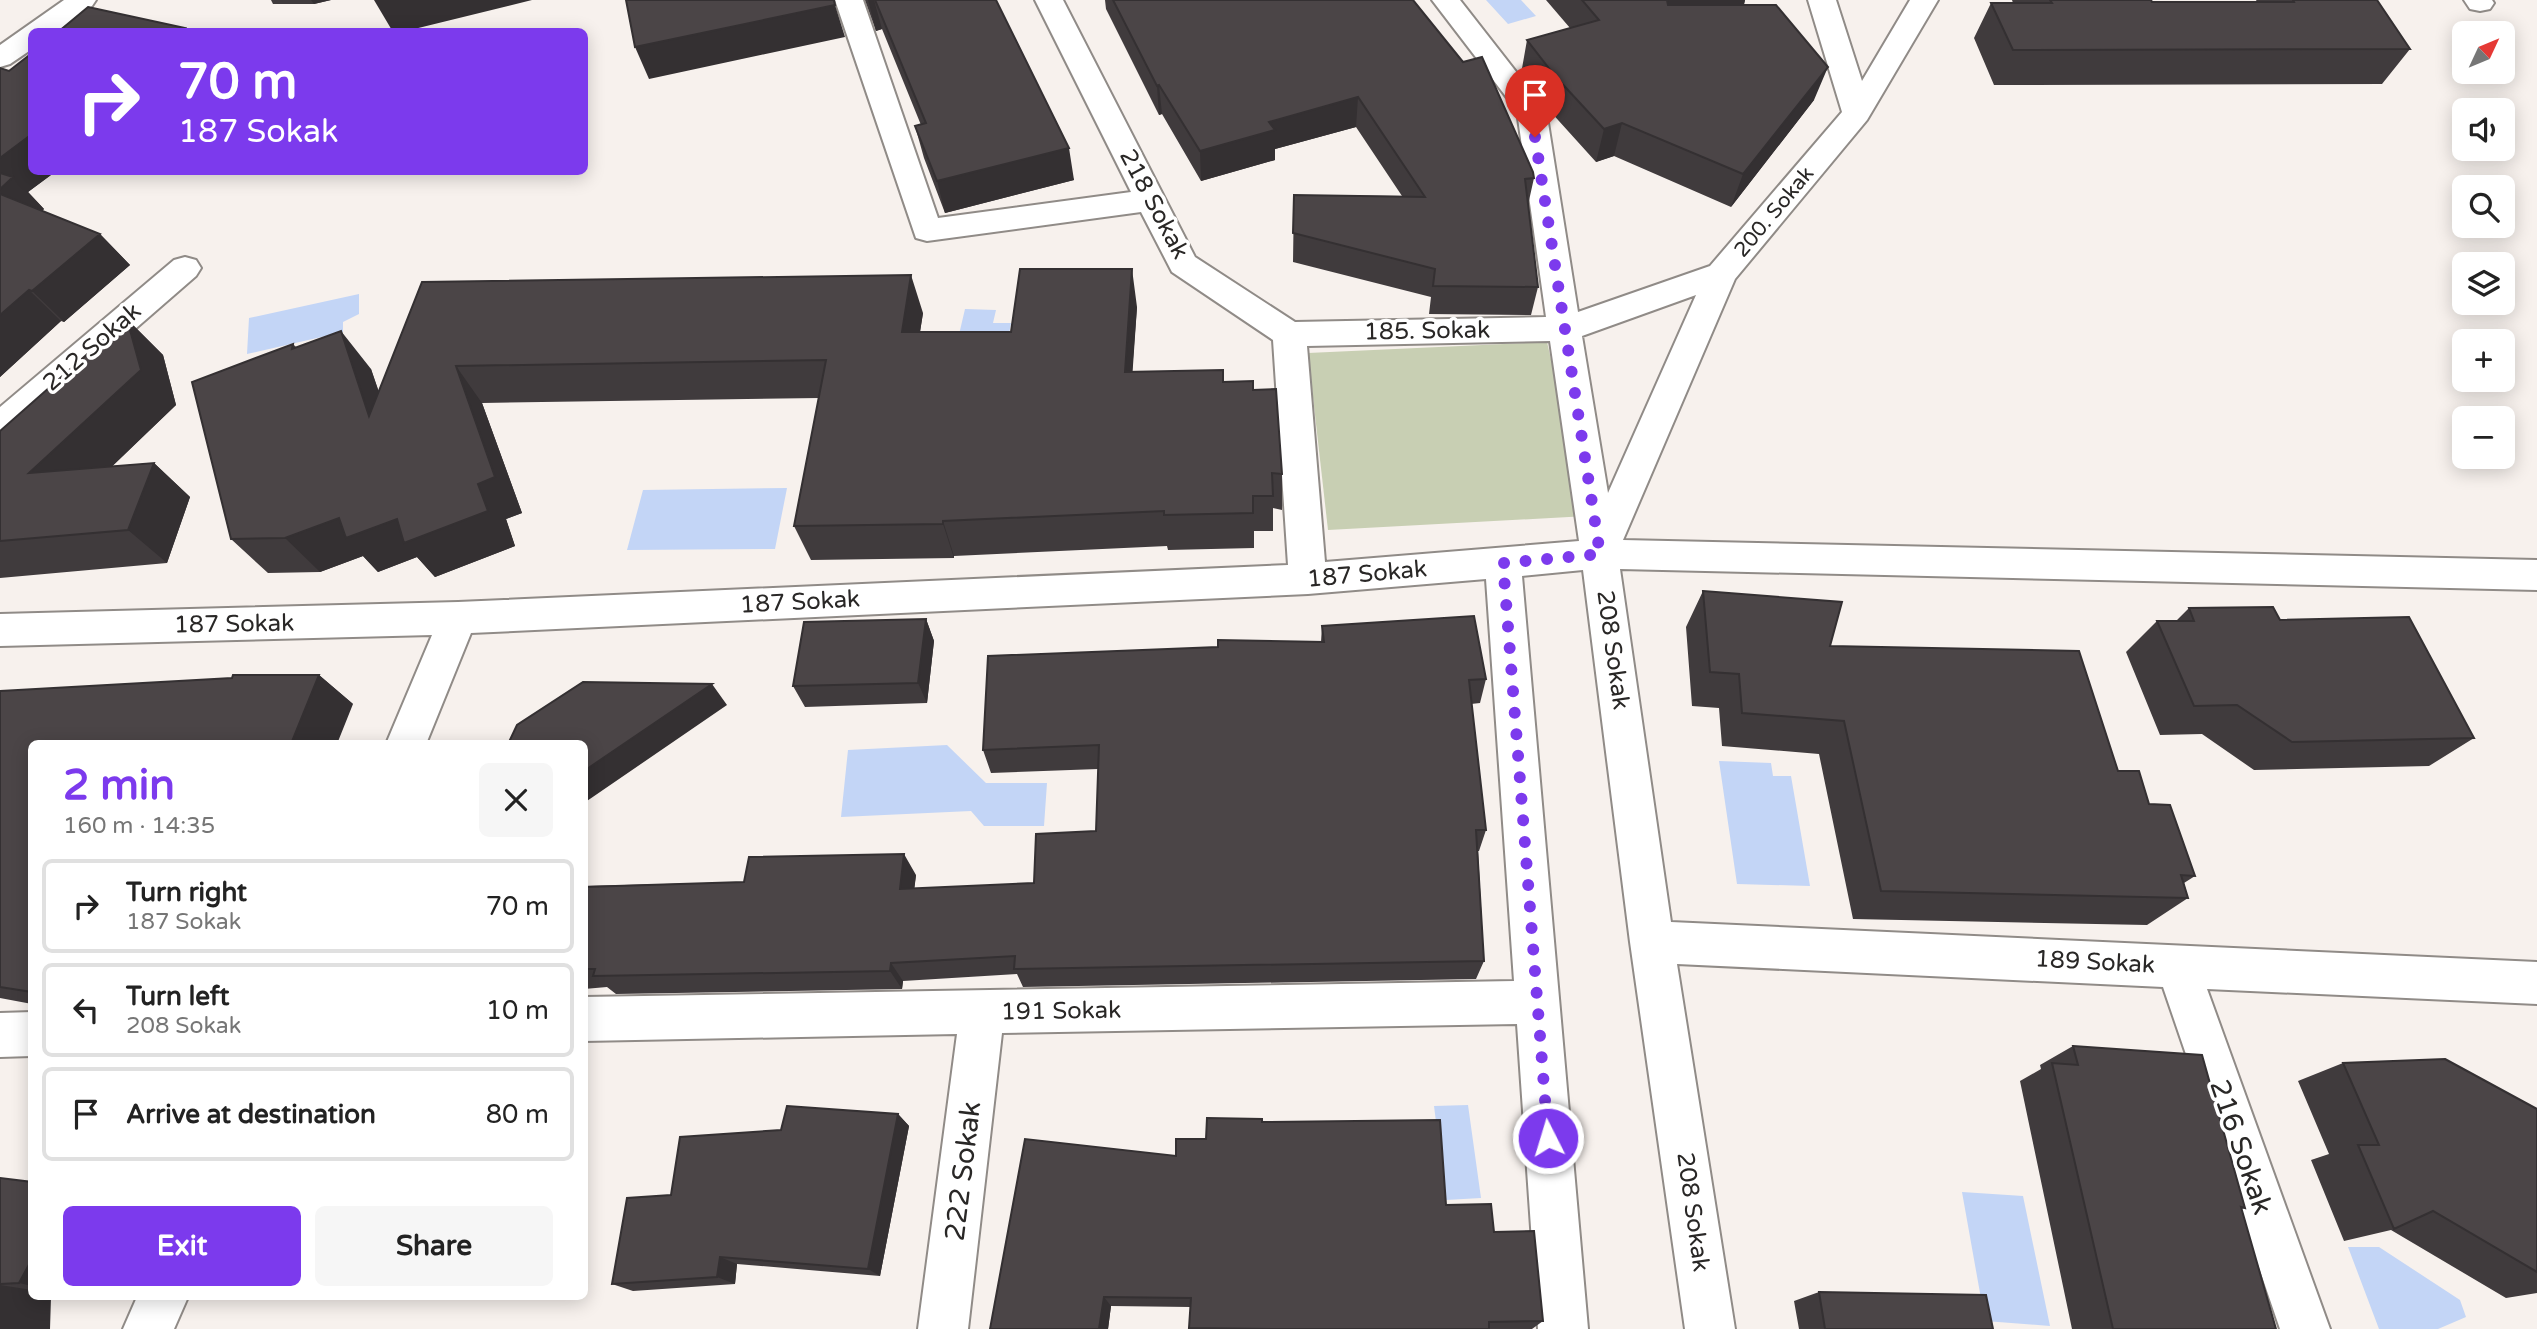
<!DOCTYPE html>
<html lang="en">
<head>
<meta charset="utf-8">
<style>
	body { margin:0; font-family:"Varela Round",sans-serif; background:#f6f6f6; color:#222; height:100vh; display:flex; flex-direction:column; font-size:26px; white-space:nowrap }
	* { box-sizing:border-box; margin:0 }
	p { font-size:23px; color:#767676 }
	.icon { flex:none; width:38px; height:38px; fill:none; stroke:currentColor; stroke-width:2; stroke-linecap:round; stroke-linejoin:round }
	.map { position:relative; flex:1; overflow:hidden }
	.drawer { position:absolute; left:28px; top:740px; width:560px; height:560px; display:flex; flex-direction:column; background:#fff; border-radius:10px; box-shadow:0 4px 18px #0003 }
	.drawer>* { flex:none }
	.top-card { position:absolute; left:28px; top:28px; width:560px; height:147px; border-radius:10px; box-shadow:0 4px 18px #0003; background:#7c3aed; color:#fff; overflow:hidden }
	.needle { width:46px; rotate:46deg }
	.tools { position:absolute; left:2452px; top:21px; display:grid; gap:14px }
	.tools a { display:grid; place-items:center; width:63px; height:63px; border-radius:10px; background:#fff; box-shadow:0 4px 18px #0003; font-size:35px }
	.pin { position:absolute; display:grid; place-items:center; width:60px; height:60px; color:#fff; margin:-72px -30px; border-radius:50% 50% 50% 0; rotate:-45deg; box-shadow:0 0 7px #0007 }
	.pin .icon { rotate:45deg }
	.me { position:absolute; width:77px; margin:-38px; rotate:355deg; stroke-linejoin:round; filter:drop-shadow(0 0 5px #0008) }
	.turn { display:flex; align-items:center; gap:24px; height:147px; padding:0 35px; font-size:32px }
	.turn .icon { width:91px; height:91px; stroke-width:2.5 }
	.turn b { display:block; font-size:49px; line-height:60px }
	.round { display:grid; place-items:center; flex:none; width:74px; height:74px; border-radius:10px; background:#f6f6f6 }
	.head { display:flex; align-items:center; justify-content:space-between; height:119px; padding:0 35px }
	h1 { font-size:42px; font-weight:700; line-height:52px; color:#7c3aed }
	.button { display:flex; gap:14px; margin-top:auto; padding:14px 35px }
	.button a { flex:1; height:80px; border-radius:10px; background:#7c3aed; color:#fff; font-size:28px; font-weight:700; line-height:80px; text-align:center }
	.button a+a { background:#f6f6f6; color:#222 }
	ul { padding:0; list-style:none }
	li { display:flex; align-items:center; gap:21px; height:94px; margin:0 14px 10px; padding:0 21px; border:4px solid #e0e0e0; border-radius:10px }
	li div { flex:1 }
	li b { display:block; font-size:26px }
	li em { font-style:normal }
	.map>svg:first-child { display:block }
	.green { fill:#c8cfb3 }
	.water { fill:#c3d5f6 }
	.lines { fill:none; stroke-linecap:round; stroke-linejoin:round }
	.minor-casing { stroke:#908b87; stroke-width:4 }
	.tertiary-casing { stroke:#908b87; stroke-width:4 }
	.minor { fill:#fff; fill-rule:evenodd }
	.tertiary { fill:#fff; fill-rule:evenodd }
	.wall { fill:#403b3d }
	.shaded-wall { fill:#343032 }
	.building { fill:#4b4547; stroke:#343032; stroke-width:2 }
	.route { stroke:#7c3aed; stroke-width:12; stroke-dasharray:0 21.6 }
	.labels { text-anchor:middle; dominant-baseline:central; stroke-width:7; stroke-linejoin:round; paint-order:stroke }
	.far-street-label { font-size:21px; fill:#292726; stroke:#fff }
	.street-label { font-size:24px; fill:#292726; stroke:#fff }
	.near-street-label { font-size:28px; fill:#292726; stroke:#fff }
</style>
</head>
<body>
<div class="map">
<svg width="2537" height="1329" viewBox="0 0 2537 1329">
	<rect width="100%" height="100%" fill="#f7f1ed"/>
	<path class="green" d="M 1547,342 L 1587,516 L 1328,530 L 1308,353 Z"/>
	<path class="water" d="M 1486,0 L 1521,0 L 1536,16 L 1508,24 Z
		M 359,294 L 359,314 L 343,322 L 343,332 L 247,354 L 249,318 Z
		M 965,309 L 996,310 L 993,323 L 1011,323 L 1004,361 L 953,360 Z
		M 787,488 L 775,549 L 627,550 L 643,490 Z
		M 947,745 L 986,783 L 1047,783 L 1044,826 L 984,826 L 971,811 L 841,817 L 848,750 Z
		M 1719,761 L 1771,763 L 1773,776 L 1791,776 L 1810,886 L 1737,884 Z
		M 1468,1105 L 1481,1198 L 1446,1200 L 1434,1106 Z
		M 1962,1192 L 2023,1196 L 2050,1326 L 1985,1321 Z
		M 2348,1247 L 2379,1247 L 2460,1300 L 2466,1317 L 2438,1329 L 2379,1329 Z"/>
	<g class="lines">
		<g class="minor-casing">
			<path id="minor" d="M 835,0 L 863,0 L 938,218 L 1131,192 L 1035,0 L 1063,0 L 1195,257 L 1295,322 L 1546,317 L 1517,111 L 1432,0 L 1460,0 L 1546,110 L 1578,312 L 1710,266 L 1842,112 L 1808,0 L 1836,0 L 1862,81 L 1910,0 L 1938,0 L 1867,120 L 1735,279 L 1623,540 L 2537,560 L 2537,590 L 1620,569 L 1671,922 L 2537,962 L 2537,1004 L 2207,989 L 2330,1329 L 2280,1329 L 2163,987 L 1677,964 L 1735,1329 L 1685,1329 L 1630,942 L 1583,570 L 1522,576 L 1588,1329 L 1538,1329 L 1517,1024 L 1002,1033 L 968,1329 L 918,1329 L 957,1034 L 584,1041 L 584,997 L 1514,981 L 1486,579 L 1308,594 L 471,633 L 426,744 L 386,744 L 432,635 L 0,646 L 0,614 L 458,602 L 1288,565 L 1273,340 L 1172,272 L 1141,212 L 927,241 L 916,238 ZM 1696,295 L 1608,493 L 1582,336 ZM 1550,341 L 1579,541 L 1325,562 L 1307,346 Z
				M 2464,0 L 2492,0 L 2494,3 L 2490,9 L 2480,11 L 2470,9 Z
				M 185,257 L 196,260 L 201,268 L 196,276 L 12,436 L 0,440 L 0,407 L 174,260 Z
				M 32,1012 L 32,1056 L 0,1057 L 0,1013 Z
				M 137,1297 L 188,1297 L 174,1329 L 123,1329 Z"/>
		</g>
		<g class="tertiary-casing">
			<path id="tertiary" d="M 64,0 L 96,0 L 92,6 L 56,32 L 32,32 L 32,49 L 10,64 L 0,67 L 0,45 Z"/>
		</g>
		<use href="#minor" class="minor"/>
		<use href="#tertiary" class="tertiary"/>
	</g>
	<path class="wall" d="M 271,0 L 331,0 L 314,4 L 273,4 Z
		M 865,0 L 996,0 L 1074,180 L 945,213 L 924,158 L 915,126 L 921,125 L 882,29 L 876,31 Z
		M 1105,0 L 1413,0 L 1534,178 L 1528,205 L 1538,287 L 1531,315 L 1429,314 L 1431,297 L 1293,262 L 1294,195 L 1402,196 L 1356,127 L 1275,149 L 1275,160 L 1201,181 L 1162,114 L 1159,115 L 1106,9 Z
		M 1546,0 L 1745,0 L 1744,5 L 1814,100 L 1731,207 L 1614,156 L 1596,162 L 1549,110 L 1521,74 L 1527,40 L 1570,28 Z
		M 2012,0 L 2151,0 L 2152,2 L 2257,2 L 2256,0 L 2377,0 L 2410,49 L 2382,84 L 1994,85 L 1974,38 L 1991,3 L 2013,3 Z
		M 0,68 L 32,172 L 55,172 L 28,192 L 44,209 L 42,211 L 100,234 L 130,265 L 64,322 L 61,321 L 0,377 Z
		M 422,282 L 923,313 L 920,332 L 1011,332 L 1137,307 L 1132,372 L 1223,382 L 1253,390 L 1282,474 L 1282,510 L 1273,508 L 1273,531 L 1254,531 L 1254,548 L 1168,550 L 1167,546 L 954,556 L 954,558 L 811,560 L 794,526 L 819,398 L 482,403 L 522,513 L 506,519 L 515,546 L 435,577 L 417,557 L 378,572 L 363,556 L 320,572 L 268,573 L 231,539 L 293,344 L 296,347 L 371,369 L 379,392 Z
		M 127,319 L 163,355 L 176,405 L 112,466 L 154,463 L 190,497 L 167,563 L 0,578 L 0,431 Z
		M 1703,591 L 2118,771 L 2149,804 L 2195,876 L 2184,883 L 2188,898 L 2147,925 L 1853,919 L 1819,754 L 1722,746 L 1719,708 L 1692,706 L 1686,627 Z
		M 2189,608 L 2280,620 L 2474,738 L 2429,766 L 2254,770 L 2202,734 L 2160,735 L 2126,652 L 2157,621 L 2176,621 Z
		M 926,619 L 934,641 L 927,703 L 805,707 L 793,686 Z
		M 1322,626 L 1486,679 L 1480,703 L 1471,704 L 1486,830 L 1479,851 L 1478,851 L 1484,961 L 1476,979 L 1023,987 L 1017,974 L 903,981 L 902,989 L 616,994 L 607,987 L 584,989 L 584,886 L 744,882 L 916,875 L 914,889 L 1034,883 L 1096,831 L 1098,769 L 991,773 L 983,750 L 1321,642 Z
		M 319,675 L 353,704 L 32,744 L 32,1004 L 0,998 L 0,691 Z
		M 2073,1046 L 2245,1208 L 2241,1209 L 2276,1329 L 2072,1329 L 2020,1081 L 2041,1069 L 2040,1065 Z
		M 2343,1063 L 2537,1109 L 2537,1293 L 2506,1298 L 2391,1230 L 2344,1241 L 2311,1160 L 2329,1154 L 2298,1081 Z
		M 898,1114 L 909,1126 L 880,1276 L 737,1264 L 735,1284 L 633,1291 L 612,1284 L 671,1195 L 781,1130 Z
		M 1262,1122 L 1446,1205 L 1494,1232 L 1543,1321 L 1532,1329 L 1190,1329 L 1190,1307 L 1111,1306 L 1108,1329 L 990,1329 L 1176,1156 L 1206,1139 Z
		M 0,1178 L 32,1182 L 32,1297 L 0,1329 Z
		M 1819,1292 L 1993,1329 L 1799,1329 L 1794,1301 Z"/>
	<path class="shaded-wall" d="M 311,0 L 331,0 L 314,4 Z
		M 374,0 L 532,0 L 402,32 L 393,32 Z
		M 868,0 L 874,0 L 882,29 L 876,31 Z
		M 1667,0 L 1745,0 L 1742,11 L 1658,34 Z
		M 835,5 L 845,37 L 649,79 L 635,47 Z
		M 1828,67 L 1814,100 L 1731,207 L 1743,174 Z
		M 1159,85 L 1162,114 L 1159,115 L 1157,86 Z
		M 1358,97 L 1356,127 L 1275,149 L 1275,160 L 1201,181 L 1200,151 L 1269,122 Z
		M 1622,123 L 1614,156 L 1596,162 L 1604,129 Z
		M 32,134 L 32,172 L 55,172 L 28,192 L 44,209 L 27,225 L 0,197 L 0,158 Z
		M 1069,148 L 1074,180 L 945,213 L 937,181 Z
		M 100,234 L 130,265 L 64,322 L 32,291 Z
		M 1132,269 L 1137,307 L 1130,409 L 1125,372 Z
		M 911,275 L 923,313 L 914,369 L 902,332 Z
		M 29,290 L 61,321 L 0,377 L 0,315 Z
		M 127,319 L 163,355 L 176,405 L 70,507 L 29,473 Z
		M 341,331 L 371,369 L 399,453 L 369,416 Z
		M 456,366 L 482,403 L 522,513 L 506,519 L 515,546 L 435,577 L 417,557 L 378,572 L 363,556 L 320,572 L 285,538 L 339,518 L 478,484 Z
		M 154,463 L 190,497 L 167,563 L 128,530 Z
		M 943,521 L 954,556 L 954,558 L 943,524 Z
		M 926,619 L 934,641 L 927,703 L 918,683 Z
		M 319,675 L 353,704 L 337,744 L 291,744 Z
		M 712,684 L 727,705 L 584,803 L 584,771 Z
		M 904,854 L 916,875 L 912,909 L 900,889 Z
		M 891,963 L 903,981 L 902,989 L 890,971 Z
		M 898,1114 L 909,1126 L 880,1276 L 868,1269 Z
		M 720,1257 L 737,1264 L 735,1284 L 717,1277 Z
		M 32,1259 L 32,1286 L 19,1283 Z
		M 0,1285 L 32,1290 L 32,1297 L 51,1297 L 50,1329 L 0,1329 Z
		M 1104,1297 L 1111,1306 L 1108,1329 L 1099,1329 Z"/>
	<path class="building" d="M 626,0 L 834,0 L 835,5 L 635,47 Z
		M 875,0 L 996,0 L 1069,148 L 937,181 L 915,126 L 926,123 Z
		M 1113,0 L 1413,0 L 1463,62 L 1482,57 L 1533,172 L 1534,178 L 1525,179 L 1538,287 L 1433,286 L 1435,269 L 1293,233 L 1294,195 L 1425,197 L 1358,97 L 1269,122 L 1275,130 L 1200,151 L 1159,85 L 1157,86 Z
		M 1582,0 L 1667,0 L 1668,5 L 1776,5 L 1828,67 L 1743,174 L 1622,123 L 1604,129 L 1555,76 L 1527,40 L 1599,20 Z
		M 2050,0 L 2151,0 L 2152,2 L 2294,2 L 2293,0 L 2377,0 L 2410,49 L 2013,50 L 1991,3 L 2052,3 Z
		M 88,7 L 185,28 L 180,32 L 58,32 Z
		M 32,53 L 32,134 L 0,158 L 0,68 L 9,71 Z
		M 0,173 L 13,177 L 0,189 Z
		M 0,194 L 100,234 L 32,291 L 29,290 L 0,315 Z
		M 1020,269 L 1132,269 L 1125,372 L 1223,370 L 1223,382 L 1253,381 L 1253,390 L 1276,389 L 1282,474 L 1272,473 L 1273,496 L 1253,496 L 1253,513 L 1164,515 L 1164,511 L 943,521 L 943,524 L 794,526 L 826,360 L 456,366 L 495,477 L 478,484 L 488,511 L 404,543 L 397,519 L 346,538 L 339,518 L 285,538 L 231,539 L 192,382 L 293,344 L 292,349 L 341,331 L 369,416 L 422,282 L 911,275 L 902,332 L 1011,332 Z
		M 127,319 L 141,370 L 29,473 L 154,463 L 128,530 L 0,541 L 0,431 Z
		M 1703,591 L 1842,602 L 1830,646 L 2079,651 L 2118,771 L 2139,771 L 2149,804 L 2170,805 L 2195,876 L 2181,875 L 2188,898 L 1881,891 L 1844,721 L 1742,713 L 1739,674 L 1710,672 Z
		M 2273,607 L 2280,620 L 2409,617 L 2474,738 L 2292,742 L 2237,705 L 2194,706 L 2157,621 L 2194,621 L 2189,608 Z
		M 1474,616 L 1486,679 L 1469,680 L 1486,830 L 1476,830 L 1484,961 L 1014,969 L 1015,956 L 891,963 L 890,971 L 593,976 L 595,969 L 584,969 L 584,887 L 744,882 L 749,857 L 904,854 L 900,889 L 1034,883 L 1036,834 L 1096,831 L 1099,745 L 983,750 L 988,656 L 1218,647 L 1218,640 L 1324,642 L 1322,626 Z
		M 926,619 L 918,683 L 793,686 L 804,622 Z
		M 233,675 L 319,675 L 291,744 L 32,744 L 32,992 L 0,987 L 0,691 L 232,678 Z
		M 583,682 L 712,684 L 584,771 L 584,744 L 508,744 L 517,725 Z
		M 2073,1046 L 2202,1055 L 2245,1208 L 2241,1207 L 2276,1329 L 2113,1329 L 2052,1063 L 2078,1065 Z
		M 2445,1059 L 2537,1109 L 2537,1272 L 2433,1211 L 2394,1229 L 2358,1145 L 2379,1145 L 2343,1063 Z
		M 787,1106 L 898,1114 L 868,1269 L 720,1257 L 717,1277 L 612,1284 L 627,1198 L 671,1195 L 680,1137 L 781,1130 Z
		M 1207,1118 L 1262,1119 L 1262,1122 L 1440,1120 L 1446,1205 L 1491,1204 L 1494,1232 L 1534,1231 L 1543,1321 L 1489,1322 L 1489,1329 L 1278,1329 L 1189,1328 L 1191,1298 L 1104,1297 L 1099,1329 L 990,1329 L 1025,1139 L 1176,1156 L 1176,1139 L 1206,1139 Z
		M 0,1178 L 32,1182 L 32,1259 L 19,1283 L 0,1284 Z
		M 1819,1292 L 1986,1295 L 1993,1329 L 1825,1329 Z"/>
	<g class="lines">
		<path class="route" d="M 1535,137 L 1600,554 L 1503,563 L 1548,1138"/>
	</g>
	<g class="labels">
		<g class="far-street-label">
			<text transform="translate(1774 212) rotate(-50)">200. Sokak</text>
		</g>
		<g class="street-label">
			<text transform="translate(1154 204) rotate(62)">218 Sokak</text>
			<text transform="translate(1427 331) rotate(-1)">185. Sokak</text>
			<text transform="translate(92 347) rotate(-41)">212 Sokak</text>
			<text transform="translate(1367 574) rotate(-5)">187 Sokak</text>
			<text transform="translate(800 602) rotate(-3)">187 Sokak</text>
			<text transform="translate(234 624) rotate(-1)">187 Sokak</text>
			<text transform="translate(1613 650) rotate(82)">208 Sokak</text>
			<text transform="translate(2095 962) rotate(3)">189 Sokak</text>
			<text transform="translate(1061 1011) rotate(-1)">191 Sokak</text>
			<text transform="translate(1693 1212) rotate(82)">208 Sokak</text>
		</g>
		<g class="near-street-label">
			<text transform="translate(2241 1147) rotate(71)">216 Sokak</text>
			<text transform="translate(963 1171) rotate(-83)">222 Sokak</text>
		</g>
	</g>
</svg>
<div class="tools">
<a><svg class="needle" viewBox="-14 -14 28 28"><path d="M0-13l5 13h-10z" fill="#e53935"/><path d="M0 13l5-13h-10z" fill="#767676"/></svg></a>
<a><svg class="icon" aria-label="sound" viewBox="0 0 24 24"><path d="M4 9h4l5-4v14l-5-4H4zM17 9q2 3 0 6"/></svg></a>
<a><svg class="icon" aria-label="search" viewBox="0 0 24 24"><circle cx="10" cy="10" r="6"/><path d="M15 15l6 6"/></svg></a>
<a><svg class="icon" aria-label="layers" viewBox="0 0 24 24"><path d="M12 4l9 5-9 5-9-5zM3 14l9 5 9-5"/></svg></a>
<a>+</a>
<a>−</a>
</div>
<div class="pin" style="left:1535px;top:137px;background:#d93025"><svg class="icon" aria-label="arrive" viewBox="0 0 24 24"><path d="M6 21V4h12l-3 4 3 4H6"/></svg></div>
<svg class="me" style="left:1548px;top:1138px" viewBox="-20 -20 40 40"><circle r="17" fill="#7c3aed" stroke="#fff" stroke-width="3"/><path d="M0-11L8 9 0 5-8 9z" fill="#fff"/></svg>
<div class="top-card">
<div class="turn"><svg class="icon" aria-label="right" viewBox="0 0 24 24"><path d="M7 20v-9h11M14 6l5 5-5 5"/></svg><div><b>70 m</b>187 Sokak</div></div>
</div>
<section class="drawer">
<div class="head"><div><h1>2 min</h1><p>160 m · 14:35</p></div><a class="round"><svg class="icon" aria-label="close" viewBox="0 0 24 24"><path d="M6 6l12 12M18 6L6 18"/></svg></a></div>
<ul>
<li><svg class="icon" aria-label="right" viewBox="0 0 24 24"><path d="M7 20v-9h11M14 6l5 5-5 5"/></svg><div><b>Turn right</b><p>187 Sokak</p></div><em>70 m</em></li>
<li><svg class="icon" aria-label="left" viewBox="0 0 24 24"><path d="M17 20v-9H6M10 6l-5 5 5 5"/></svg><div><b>Turn left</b><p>208 Sokak</p></div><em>10 m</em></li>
<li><svg class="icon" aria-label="arrive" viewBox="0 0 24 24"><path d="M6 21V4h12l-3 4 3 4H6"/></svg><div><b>Arrive at destination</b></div><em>80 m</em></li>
</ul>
<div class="button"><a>Exit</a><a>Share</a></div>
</section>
</div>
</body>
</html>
